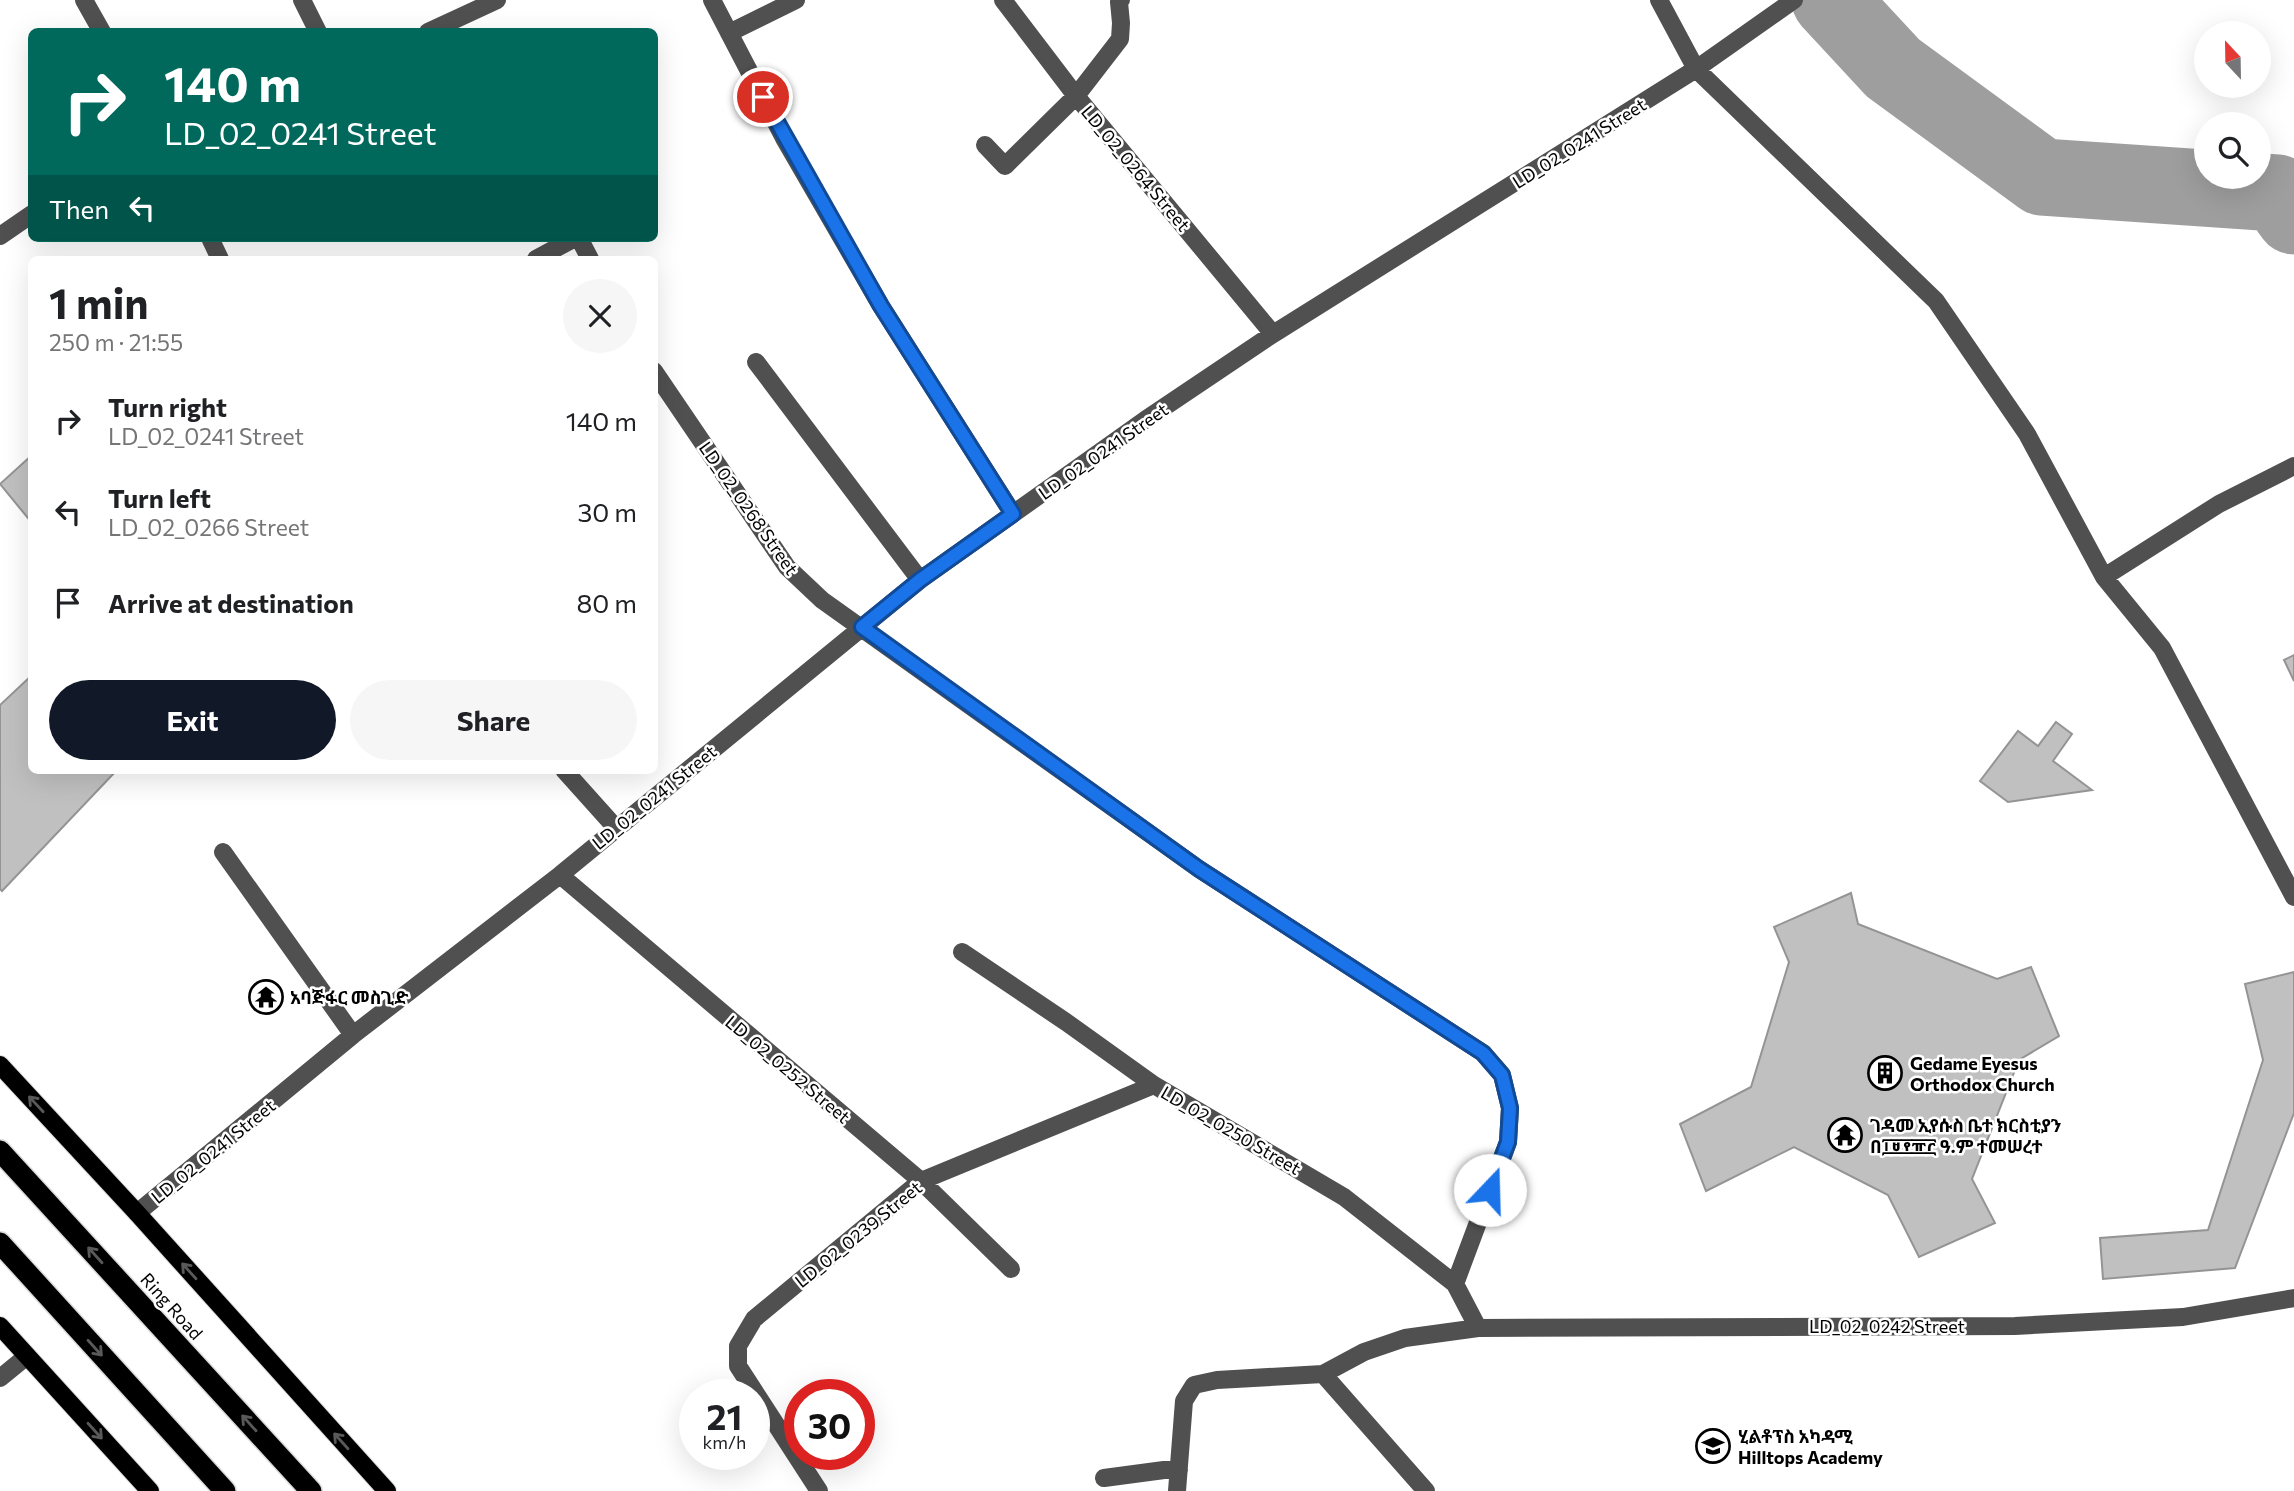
<!DOCTYPE html>
<html lang="en">
<head>
<meta charset="utf-8">
<style>
	body { margin:0; font-family:Commissioner,"Noto Sans Ethiopic",sans-serif; background:#f6f6f6; color:#202124; height:100vh; display:flex; flex-direction:column; font-size:26px; white-space:nowrap }
	* { box-sizing:border-box; margin:0 }
	p { font-size:23px; color:#757577 }
	.icon { flex:none; width:38px; height:38px; fill:none; stroke:currentColor; stroke-width:2; stroke-linecap:round; stroke-linejoin:round }
	.map { position:relative; flex:1; overflow:hidden }
	.drawer { position:absolute; left:28px; top:256px; width:630px; height:518px; display:flex; flex-direction:column; background:#fff; border-radius:10px; box-shadow:0 7px 28px #0002 }
	.drawer>* { flex:none }
	.hud { position:absolute; left:28px; top:28px; width:630px; height:214px; border-radius:10px; box-shadow:0 7px 28px #0002; background:#00695c; color:#fff; overflow:hidden }
	.needle { width:46px; rotate:338deg }
	.buttons { position:absolute; left:2194px; top:21px; display:grid; gap:14px }
	.buttons a { display:grid; place-items:center; width:77px; height:77px; border-radius:50%; background:#fff; box-shadow:0 7px 28px #0002; font-size:35px }
	.speed { position:absolute; left:679px; top:1379px; display:flex; gap:14px; font-size:35px; font-weight:700; text-align:center }
	.speed>* { display:grid; place-content:center; width:91px; height:91px; border-radius:50%; background:#fff; box-shadow:0 7px 28px #0002; line-height:1 }
	.speed small { font-size:18px; font-weight:400 }
	.speed .limit { border:10px solid #d22; background:#fff; color:#111 }
	.pin { position:absolute; display:grid; place-items:center; width:60px; height:60px; color:#fff; margin:-30px; border:4px solid #fff; border-radius:50%; box-shadow:0 2px 7px #0007 }
	.me { position:absolute; width:77px; margin:-38px; rotate:21deg; stroke-linejoin:round; filter:drop-shadow(0 0 5px #0008) }
	.turn { display:flex; align-items:center; gap:24px; height:147px; padding:0 21px; font-size:32px }
	.turn .icon { width:91px; height:91px; stroke-width:2.5 }
	.turn b { display:block; font-size:49px; line-height:60px }
	.then { display:flex; align-items:center; height:66px; padding:0 21px; background:#0003; gap:14px; font-size:26px }
	.round { display:grid; place-items:center; flex:none; width:74px; height:74px; border-radius:37px; background:#f6f6f6 }
	.overview { display:flex; align-items:center; justify-content:space-between; height:119px; padding:0 21px }
	h1 { font-size:42px; font-weight:700; line-height:52px }
	.action { display:flex; gap:14px; margin-top:auto; padding:14px 21px }
	.action a { flex:1; height:80px; border-radius:42px; background:#111827; color:#fff; font-size:28px; font-weight:700; line-height:80px; text-align:center }
	.action a+a { background:#f6f6f6; color:#202124 }
	ul { padding:0; list-style:none }
	li { display:flex; align-items:center; gap:21px; height:91px; padding:0 21px }
	li div { flex:1 }
	li b { display:block; font-size:26px }
	li em { font-style:normal }
	.map>svg:first-child { display:block }
	.lines { fill:none; stroke-linecap:round; stroke-linejoin:round }
	.river { stroke:#9e9e9e; stroke-width:77 }
	.building { fill:#c0c0c0; stroke:#949494; stroke-width:2 }
	.major-casing { stroke:#dbdbdb; stroke-width:20 }
	.highway-casing { stroke:#dbdbdb; stroke-width:24 }
	.minor { stroke:#505050; stroke-width:18 }
	.major { stroke:#000; stroke-width:18 }
	.highway { stroke:#000; stroke-width:21 }
	.oneway { stroke:#595959 }
	.route-casing { stroke:#114b97; stroke-width:18 }
	.route { stroke:#1a73e8; stroke-width:12 }
	.labels { text-anchor:middle; dominant-baseline:central; stroke-width:5; stroke-linejoin:round; paint-order:stroke }
	.street-label { font-size:18px; fill:#000; stroke:#fff }
	.poi-label { font-size:18px; font-weight:bold; fill:#000; stroke:#fff; text-anchor:start }
</style>
</head>
<body>
<div class="map">
<svg width="2294" height="1491" viewBox="0 0 2294 1491">
	<rect width="100%" height="100%" fill="#fff"/>
	<g class="lines">
		<path class="river" d="M 1830,0 L 1893,68 L 2042,177 L 2277,193 L 2294,216"/>
	</g>
	<path class="building" d="M 32,455 L 32,523 L 0,484 Z
		M 2294,655 L 2294,681 L 2284,660 Z
		M 32,675 L 32,770 L 117,770 L 2,891 L 0,889 L 0,705 Z
		M 2056,722 L 2072,734 L 2053,761 L 2092,790 L 2008,802 L 1980,781 L 2018,731 L 2038,746 Z
		M 1851,893 L 1858,924 L 1997,979 L 2031,967 L 2059,1036 L 2019,1060 L 1972,1179 L 1995,1223 L 1919,1257 L 1888,1195 L 1794,1147 L 1706,1191 L 1680,1124 L 1751,1087 L 1789,962 L 1774,927 Z
		M 2294,972 L 2294,1113 L 2235,1268 L 2103,1279 L 2100,1238 L 2208,1230 L 2263,1060 L 2245,984 Z"/>
	<g class="lines">
		<g class="major-casing">
			<path id="major" d="M 0,1065 L 137,1213 L 387,1491
				M 0,1326 L 150,1491"/>
		</g>
		<g class="highway-casing">
			<path id="highway" d="M 0,1151 L 311,1491
				M 0,1243 L 225,1491"/>
		</g>
		<path class="minor" d="M 84,0 L 102,32
			M 302,0 L 318,32
			M 712,0 L 785,140 L 881,306 L 1013,514
			M 1003,0 L 1076,96 L 1273,334
			M 1659,0 L 1696,69 L 1936,301 L 2027,434 L 2104,577 L 2162,648 L 2294,897
			M 428,32 L 497,0
			M 729,33 L 796,0
			M 985,145 L 1005,166 L 1076,96 L 1120,39 L 1121,23 L 1119,2 L 1121,0
			M 0,236 L 32,214
			M 210,238 L 220,259
			M 579,238 L 590,259
			M 536,259 L 575,238
			M 756,362 L 920,580
			M 654,371 L 787,567 L 822,600 L 1199,869 L 1483,1053 L 1502,1075 L 1510,1108 L 1508,1142 L 1455,1284
			M 2104,577 L 2219,504 L 2294,466
			M 564,770 L 616,828
			M 223,852 L 353,1035
			M 560,875 L 921,1181 L 1011,1269
			M 962,952 L 1066,1022 L 1154,1085 L 1344,1197 L 1455,1284 L 1478,1328
			M 137,1213 L 353,1035 L 560,875 L 920,580 L 1145,420 L 1273,334 L 1696,69 L 1794,0
			M 1323,1374 L 1426,1491
			M 0,1378 L 27,1356
			M 1104,1478 L 1164,1470 L 1179,1470
			M 819,1491 L 738,1366 L 738,1346 L 754,1319 L 921,1181 L 1154,1085
			M 1177,1491 L 1184,1401 L 1194,1385 L 1217,1380 L 1323,1374 L 1364,1352 L 1405,1338 L 1478,1328 L 2015,1326 L 2183,1317 L 2294,1298"/>
		<use href="#major" class="major"/>
		<use href="#highway" class="highway"/>
	</g>
	<defs><path id="oneway-shaft" d="M-6 0H5M1.5-3L5.5 0L1.5 3" fill="none" stroke-width="1.6" stroke-linecap="round" stroke-linejoin="round" transform="scale(1.75)"/></defs>
	<g class="oneway">
		<use href="#oneway-shaft" transform="translate(36 1104) rotate(-133)"/>
		<use href="#oneway-shaft" transform="translate(95 1255) rotate(-132)"/>
		<use href="#oneway-shaft" transform="translate(189 1271) rotate(-132)"/>
		<use href="#oneway-shaft" transform="translate(95 1348) rotate(48)"/>
		<use href="#oneway-shaft" transform="translate(249 1423) rotate(-132)"/>
		<use href="#oneway-shaft" transform="translate(95 1431) rotate(48)"/>
		<use href="#oneway-shaft" transform="translate(341 1441) rotate(-132)"/>
	</g>
	<g class="lines">
		<g class="route-casing">
			<path id="route" d="M 763,97 L 881,306 L 1013,514 L 920,580 L 862,627 L 1199,869 L 1483,1053 L 1502,1075 L 1510,1108 L 1508,1142 L 1490,1190"/>
		</g>
		<use href="#route" class="route"/>
	</g>
	<defs>
		<g id="temple-ring" transform="scale(1.75)"><circle r="9.5" fill="#fff" stroke="#000" stroke-width="1.5"/><path d="M0-6L5-2H3V0L6.5 2.5H4V6H1.5V3h-3V6H-4V2.5H-6.5L-3 0V-2H-5Z" fill="#000"/></g>
		<g id="building-ring" transform="scale(1.75)"><circle r="9.5" fill="#fff" stroke="#000" stroke-width="1.5"/><path d="M-4-6H4V6H1V3H-1V6H-4ZM-2.5-4.3h1.7v1.8h-1.7ZM.8-4.3h1.7v1.8H.8ZM-2.5-1h1.7V.8h-1.7ZM.8-1h1.7V.8H.8Z" fill="#000"/></g>
		<g id="school-ring" transform="scale(1.75)"><circle r="9.5" fill="#fff" stroke="#000" stroke-width="1.5"/><path d="M0-5L7-2L0 1L-7-2ZM-4 1L0 2.5L4 1V4Q0 6-4 4Z" fill="#000"/></g>
	</defs>
	<g fill-rule="evenodd">
		<use href="#temple-ring" x="266" y="997"/>
		<use href="#building-ring" x="1885" y="1073"/>
		<use href="#temple-ring" x="1845" y="1135"/>
		<use href="#school-ring" x="1713" y="1446"/>
	</g>
	<g class="labels">
		<g class="street-label">
			<text transform="translate(1579 143) rotate(-32)">LD_02_0241 Street</text>
			<text transform="translate(1136 168) rotate(50)">LD_02_0264 Street</text>
			<text transform="translate(1103 451) rotate(-35)">LD_02_0241 Street</text>
			<text transform="translate(749 508) rotate(55)">LD_02_0268 Street</text>
			<text transform="translate(654 797) rotate(-39)">LD_02_0241 Street</text>
			<text transform="translate(788 1069) rotate(40)">LD_02_0252 Street</text>
			<text transform="translate(1231 1130) rotate(30)">LD_02_0250 Street</text>
			<text transform="translate(213 1151) rotate(-39)">LD_02_0241 Street</text>
			<text transform="translate(858 1234) rotate(-39)">LD_02_0239 Street</text>
			<text transform="translate(172 1306) rotate(48)">Ring Road</text>
			<text x="1887" y="1326">LD_02_0242 Street</text>
		</g>
		<g class="poi-label">
			<text x="290" y="997">አባጅፋር መስጊድ</text>
			<text x="1910" y="1063">Gedame Eyesus<tspan x="1910" dy="21">Orthodox Church</tspan></text>
			<text x="1870" y="1125">ገዳመ ኢየሱስ ቤተ ክርስቲያን<tspan x="1870" dy="21">በ፲፱፻፹፫ ዓ.ም ተመሠረተ</tspan></text>
			<text x="1738" y="1436">ሂልቶፕስ አካዳሚ<tspan x="1738" dy="21">Hilltops Academy</tspan></text>
		</g>
	</g>
</svg>
<div class="buttons">
<a><svg class="needle" viewBox="-14 -14 28 28"><path d="M0-13l5 13h-10z" fill="#e53935"/><path d="M0 13l5-13h-10z" fill="#757577"/></svg></a>
<a><svg class="icon" aria-label="search" viewBox="0 0 24 24"><circle cx="10" cy="10" r="6"/><path d="M15 15l6 6"/></svg></a>
</div>
<div class="speed"><div>21<small>km/h</small></div><div class="limit">30</div></div>
<div class="pin" style="left:763px;top:97px;background:#d93025"><svg class="icon" aria-label="arrive" viewBox="0 0 24 24"><path d="M6 21V4h12l-3 4 3 4H6"/></svg></div>
<svg class="me" style="left:1490px;top:1190px" viewBox="-20 -20 40 40"><circle r="19" fill="#fff"/><path d="M0-13L10 11 0 6-10 11z" fill="#1a73e8"/></svg>
<div class="hud">
<div class="turn"><svg class="icon" aria-label="right" viewBox="0 0 24 24"><path d="M7 20v-9h11M14 6l5 5-5 5"/></svg><div><b>140 m</b>LD_02_0241 Street</div></div>
<div class="then">Then<svg class="icon" aria-label="left" viewBox="0 0 24 24"><path d="M17 20v-9H6M10 6l-5 5 5 5"/></svg></div>
</div>
<section class="drawer">
<div class="overview"><div><h1>1 min</h1><p>250 m · 21:55</p></div><a class="round"><svg class="icon" aria-label="close" viewBox="0 0 24 24"><path d="M6 6l12 12M18 6L6 18"/></svg></a></div>
<ul>
<li><svg class="icon" aria-label="right" viewBox="0 0 24 24"><path d="M7 20v-9h11M14 6l5 5-5 5"/></svg><div><b>Turn right</b><p>LD_02_0241 Street</p></div><em>140 m</em></li>
<li><svg class="icon" aria-label="left" viewBox="0 0 24 24"><path d="M17 20v-9H6M10 6l-5 5 5 5"/></svg><div><b>Turn left</b><p>LD_02_0266 Street</p></div><em>30 m</em></li>
<li><svg class="icon" aria-label="arrive" viewBox="0 0 24 24"><path d="M6 21V4h12l-3 4 3 4H6"/></svg><div><b>Arrive at destination</b></div><em>80 m</em></li>
</ul>
<div class="action"><a>Exit</a><a>Share</a></div>
</section>
</div>
</body>
</html>
